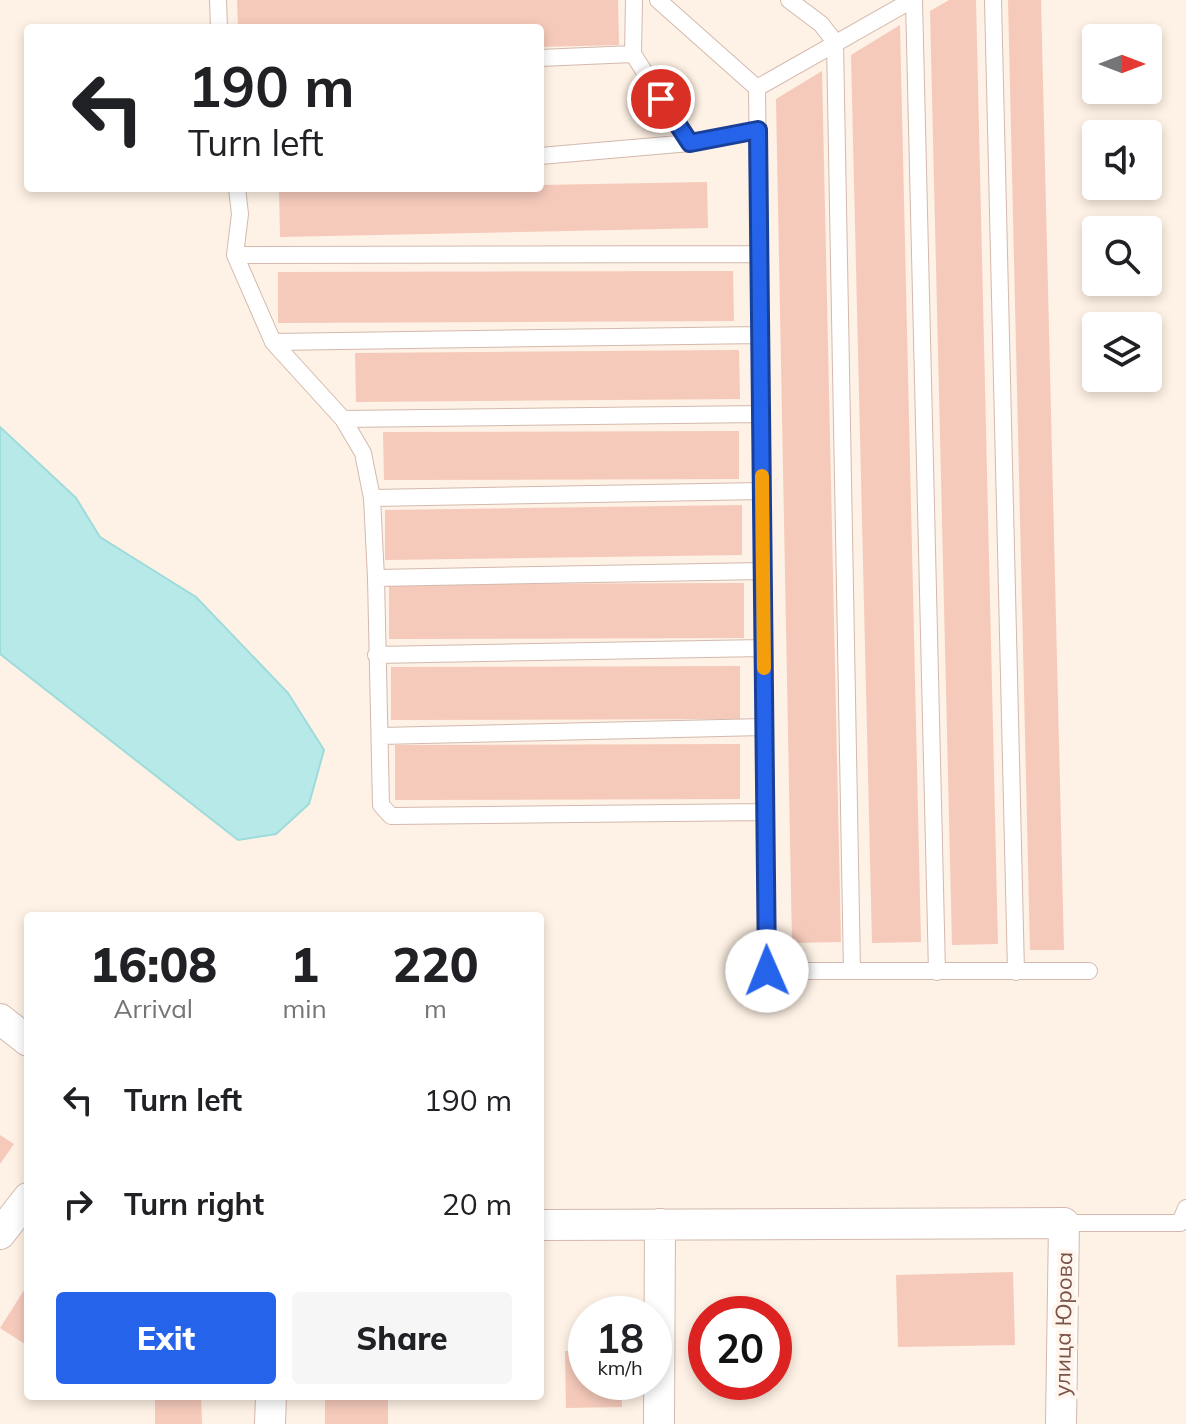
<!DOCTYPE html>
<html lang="en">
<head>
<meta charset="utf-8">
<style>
	body { margin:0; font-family:Mulish,sans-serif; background:#f6f6f6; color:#202124; height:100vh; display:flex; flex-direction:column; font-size:30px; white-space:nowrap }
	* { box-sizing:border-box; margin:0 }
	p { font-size:26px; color:#757577 }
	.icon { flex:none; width:44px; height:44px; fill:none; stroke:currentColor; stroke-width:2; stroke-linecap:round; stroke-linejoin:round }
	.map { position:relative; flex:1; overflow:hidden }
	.side { position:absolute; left:24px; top:912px; width:520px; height:488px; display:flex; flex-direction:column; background:#fff; border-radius:8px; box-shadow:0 4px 12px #0003 }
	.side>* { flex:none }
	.banner { position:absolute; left:24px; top:24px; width:520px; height:168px; border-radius:8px; box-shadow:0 4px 12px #0003; background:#fff; color:#202124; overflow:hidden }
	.needle { width:52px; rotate:90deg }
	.fabs { position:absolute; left:1082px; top:24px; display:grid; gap:16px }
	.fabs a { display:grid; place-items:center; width:80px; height:80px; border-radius:8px; background:#fff; box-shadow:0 4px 12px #0003; font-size:40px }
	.speed { position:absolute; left:568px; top:1296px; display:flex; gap:16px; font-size:40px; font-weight:700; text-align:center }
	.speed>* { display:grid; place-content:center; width:104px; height:104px; border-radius:50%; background:#fff; box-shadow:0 4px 12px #0003; line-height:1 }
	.speed small { font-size:20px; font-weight:400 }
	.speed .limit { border:12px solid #d22; background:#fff; color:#111 }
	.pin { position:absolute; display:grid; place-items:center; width:68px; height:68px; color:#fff; margin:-34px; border:4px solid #fff; border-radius:50%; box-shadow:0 2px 8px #0007 }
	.me { position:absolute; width:88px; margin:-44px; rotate:359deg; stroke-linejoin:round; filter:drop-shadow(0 0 6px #0008) }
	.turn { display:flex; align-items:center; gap:28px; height:168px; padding:0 32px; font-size:36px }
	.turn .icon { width:104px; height:104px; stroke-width:2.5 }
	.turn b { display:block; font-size:56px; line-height:68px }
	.eta { display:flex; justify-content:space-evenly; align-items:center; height:136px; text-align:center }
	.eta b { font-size:48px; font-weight:800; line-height:56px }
	.cta { display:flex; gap:16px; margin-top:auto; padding:16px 32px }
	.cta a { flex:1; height:92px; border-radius:8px; background:#2563eb; color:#fff; font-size:32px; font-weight:800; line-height:92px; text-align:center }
	.cta a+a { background:#f6f6f6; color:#202124 }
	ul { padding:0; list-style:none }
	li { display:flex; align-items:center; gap:24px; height:104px; padding:0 32px }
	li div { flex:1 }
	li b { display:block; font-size:30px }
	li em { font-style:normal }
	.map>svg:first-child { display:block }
	.water { fill:#b8e9e9; stroke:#9edbdb; stroke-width:2 }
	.building { fill:#f5cabb }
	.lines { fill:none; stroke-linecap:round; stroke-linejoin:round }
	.lane-casing { stroke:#d3b9ad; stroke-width:18 }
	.street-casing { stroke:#d3b9ad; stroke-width:32 }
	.lane { stroke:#fff; stroke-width:16 }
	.street { stroke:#fff; stroke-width:30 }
	.route-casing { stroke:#184099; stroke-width:20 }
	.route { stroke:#2563eb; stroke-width:14 }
	.slow { stroke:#f59e0b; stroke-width:14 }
	.labels { text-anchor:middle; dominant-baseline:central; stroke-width:8; stroke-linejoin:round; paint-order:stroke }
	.street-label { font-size:22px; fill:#795248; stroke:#fff5ed }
</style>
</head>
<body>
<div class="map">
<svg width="1186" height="1424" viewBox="0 0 1186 1424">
	<rect width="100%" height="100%" fill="#fef1e5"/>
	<path class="water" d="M 0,427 L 76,498 L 100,537 L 196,597 L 288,693 L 324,750 L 309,804 L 276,834 L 238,840 L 0,654 Z"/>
	<path class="building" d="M 237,0 L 618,0 L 619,45 L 540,47 L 540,28 L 238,28 Z
		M 949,0 L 976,0 L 998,944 L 952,945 L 930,11 Z
		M 1008,0 L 1041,0 L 1064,950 L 1030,950 Z
		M 900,25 L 921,942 L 872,943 L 851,55 Z
		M 822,71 L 841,942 L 792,943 L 776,99 Z
		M 707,182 L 708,228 L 280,237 L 279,190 L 540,188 L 540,185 Z
		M 733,271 L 734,321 L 278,323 L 278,272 Z
		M 739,350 L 740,399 L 356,402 L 355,353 Z
		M 739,431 L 739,479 L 384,480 L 383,432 Z
		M 742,505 L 742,555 L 385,560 L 385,510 Z
		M 744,583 L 744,638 L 389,639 L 389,584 Z
		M 740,666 L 740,719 L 391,720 L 391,667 Z
		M 740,744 L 740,799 L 395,800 L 395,745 Z
		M 0,1135 L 14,1144 L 0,1164 Z
		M 1013,1272 L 1015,1345 L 898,1347 L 896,1275 Z
		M 28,1284 L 28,1346 L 0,1328 Z
		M 586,1350 L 586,1382 L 621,1382 L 622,1407 L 566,1408 L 565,1351 Z
		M 155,1396 L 201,1396 L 202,1424 L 155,1424 Z
		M 325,1396 L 388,1396 L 388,1424 L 325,1424 Z"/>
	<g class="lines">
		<g class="lane-casing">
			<path id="lane" d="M 218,0 L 219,28
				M 634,0 L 633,54 L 690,143
				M 658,0 L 757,88
				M 789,0 L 821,24 L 835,42 L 852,971
				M 912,0 L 757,88 L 767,971 L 1089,971
				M 914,0 L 937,972
				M 993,0 L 1016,972
				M 540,58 L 633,54
				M 540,156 L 690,143 L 758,130
				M 237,188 L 240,214 L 235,255 L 273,342 L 343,419 L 363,453 L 372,498 L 376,578 L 381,805 L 391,816 L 765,812
				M 235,255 L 759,254
				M 273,342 L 760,335
				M 343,419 L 761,414
				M 372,498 L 762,491
				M 376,578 L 763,571
				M 376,655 L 763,648
				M 380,736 L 764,727
				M 1064,1223 L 1180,1223 L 1186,1208"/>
		</g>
		<g class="street-casing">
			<path id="street" d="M 0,1019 L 28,1041
				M 540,1225 L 1064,1223 L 1061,1424
				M 0,1234 L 28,1198
				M 270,1424 L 271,1396
				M 659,1424 L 660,1224"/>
		</g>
		<use href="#lane" class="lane"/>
		<use href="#street" class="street"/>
	</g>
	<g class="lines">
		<g class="route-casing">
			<path id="route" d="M 661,99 L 690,143 L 758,130 L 767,971"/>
		</g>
		<use href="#route" class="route"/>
		<path class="slow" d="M 762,476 L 764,668"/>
	</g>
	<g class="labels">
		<g class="street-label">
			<text transform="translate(1063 1324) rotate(-89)">улица Юрова</text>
		</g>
	</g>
</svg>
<div class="fabs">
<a><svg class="needle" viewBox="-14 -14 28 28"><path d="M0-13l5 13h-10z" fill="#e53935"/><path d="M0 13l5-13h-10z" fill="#757577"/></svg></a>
<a><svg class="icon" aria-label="sound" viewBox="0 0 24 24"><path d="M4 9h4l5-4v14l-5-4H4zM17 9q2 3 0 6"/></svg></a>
<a><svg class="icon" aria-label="search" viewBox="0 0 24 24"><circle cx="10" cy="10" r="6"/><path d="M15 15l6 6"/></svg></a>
<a><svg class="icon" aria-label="layers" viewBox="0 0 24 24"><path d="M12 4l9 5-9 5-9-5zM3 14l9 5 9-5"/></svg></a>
</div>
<div class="speed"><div>18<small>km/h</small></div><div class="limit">20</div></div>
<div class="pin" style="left:661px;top:99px;background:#d93025"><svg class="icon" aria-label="arrive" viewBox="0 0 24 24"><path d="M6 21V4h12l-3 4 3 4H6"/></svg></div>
<svg class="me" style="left:767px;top:971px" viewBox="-20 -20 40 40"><circle r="19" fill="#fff"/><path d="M0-13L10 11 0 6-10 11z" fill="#2563eb"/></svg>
<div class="banner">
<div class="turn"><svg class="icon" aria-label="left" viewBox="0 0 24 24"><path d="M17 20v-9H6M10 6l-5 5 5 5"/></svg><div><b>190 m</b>Turn left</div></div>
</div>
<section class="side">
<div class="eta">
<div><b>16:08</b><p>Arrival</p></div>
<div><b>1</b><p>min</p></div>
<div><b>220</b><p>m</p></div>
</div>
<ul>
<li><svg class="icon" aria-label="left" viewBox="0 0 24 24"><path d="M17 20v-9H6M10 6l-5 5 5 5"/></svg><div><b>Turn left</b></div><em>190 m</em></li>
<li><svg class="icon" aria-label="right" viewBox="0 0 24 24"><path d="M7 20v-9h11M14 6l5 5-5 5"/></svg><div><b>Turn right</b></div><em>20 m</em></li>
</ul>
<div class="cta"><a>Exit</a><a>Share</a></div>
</section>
</div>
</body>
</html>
